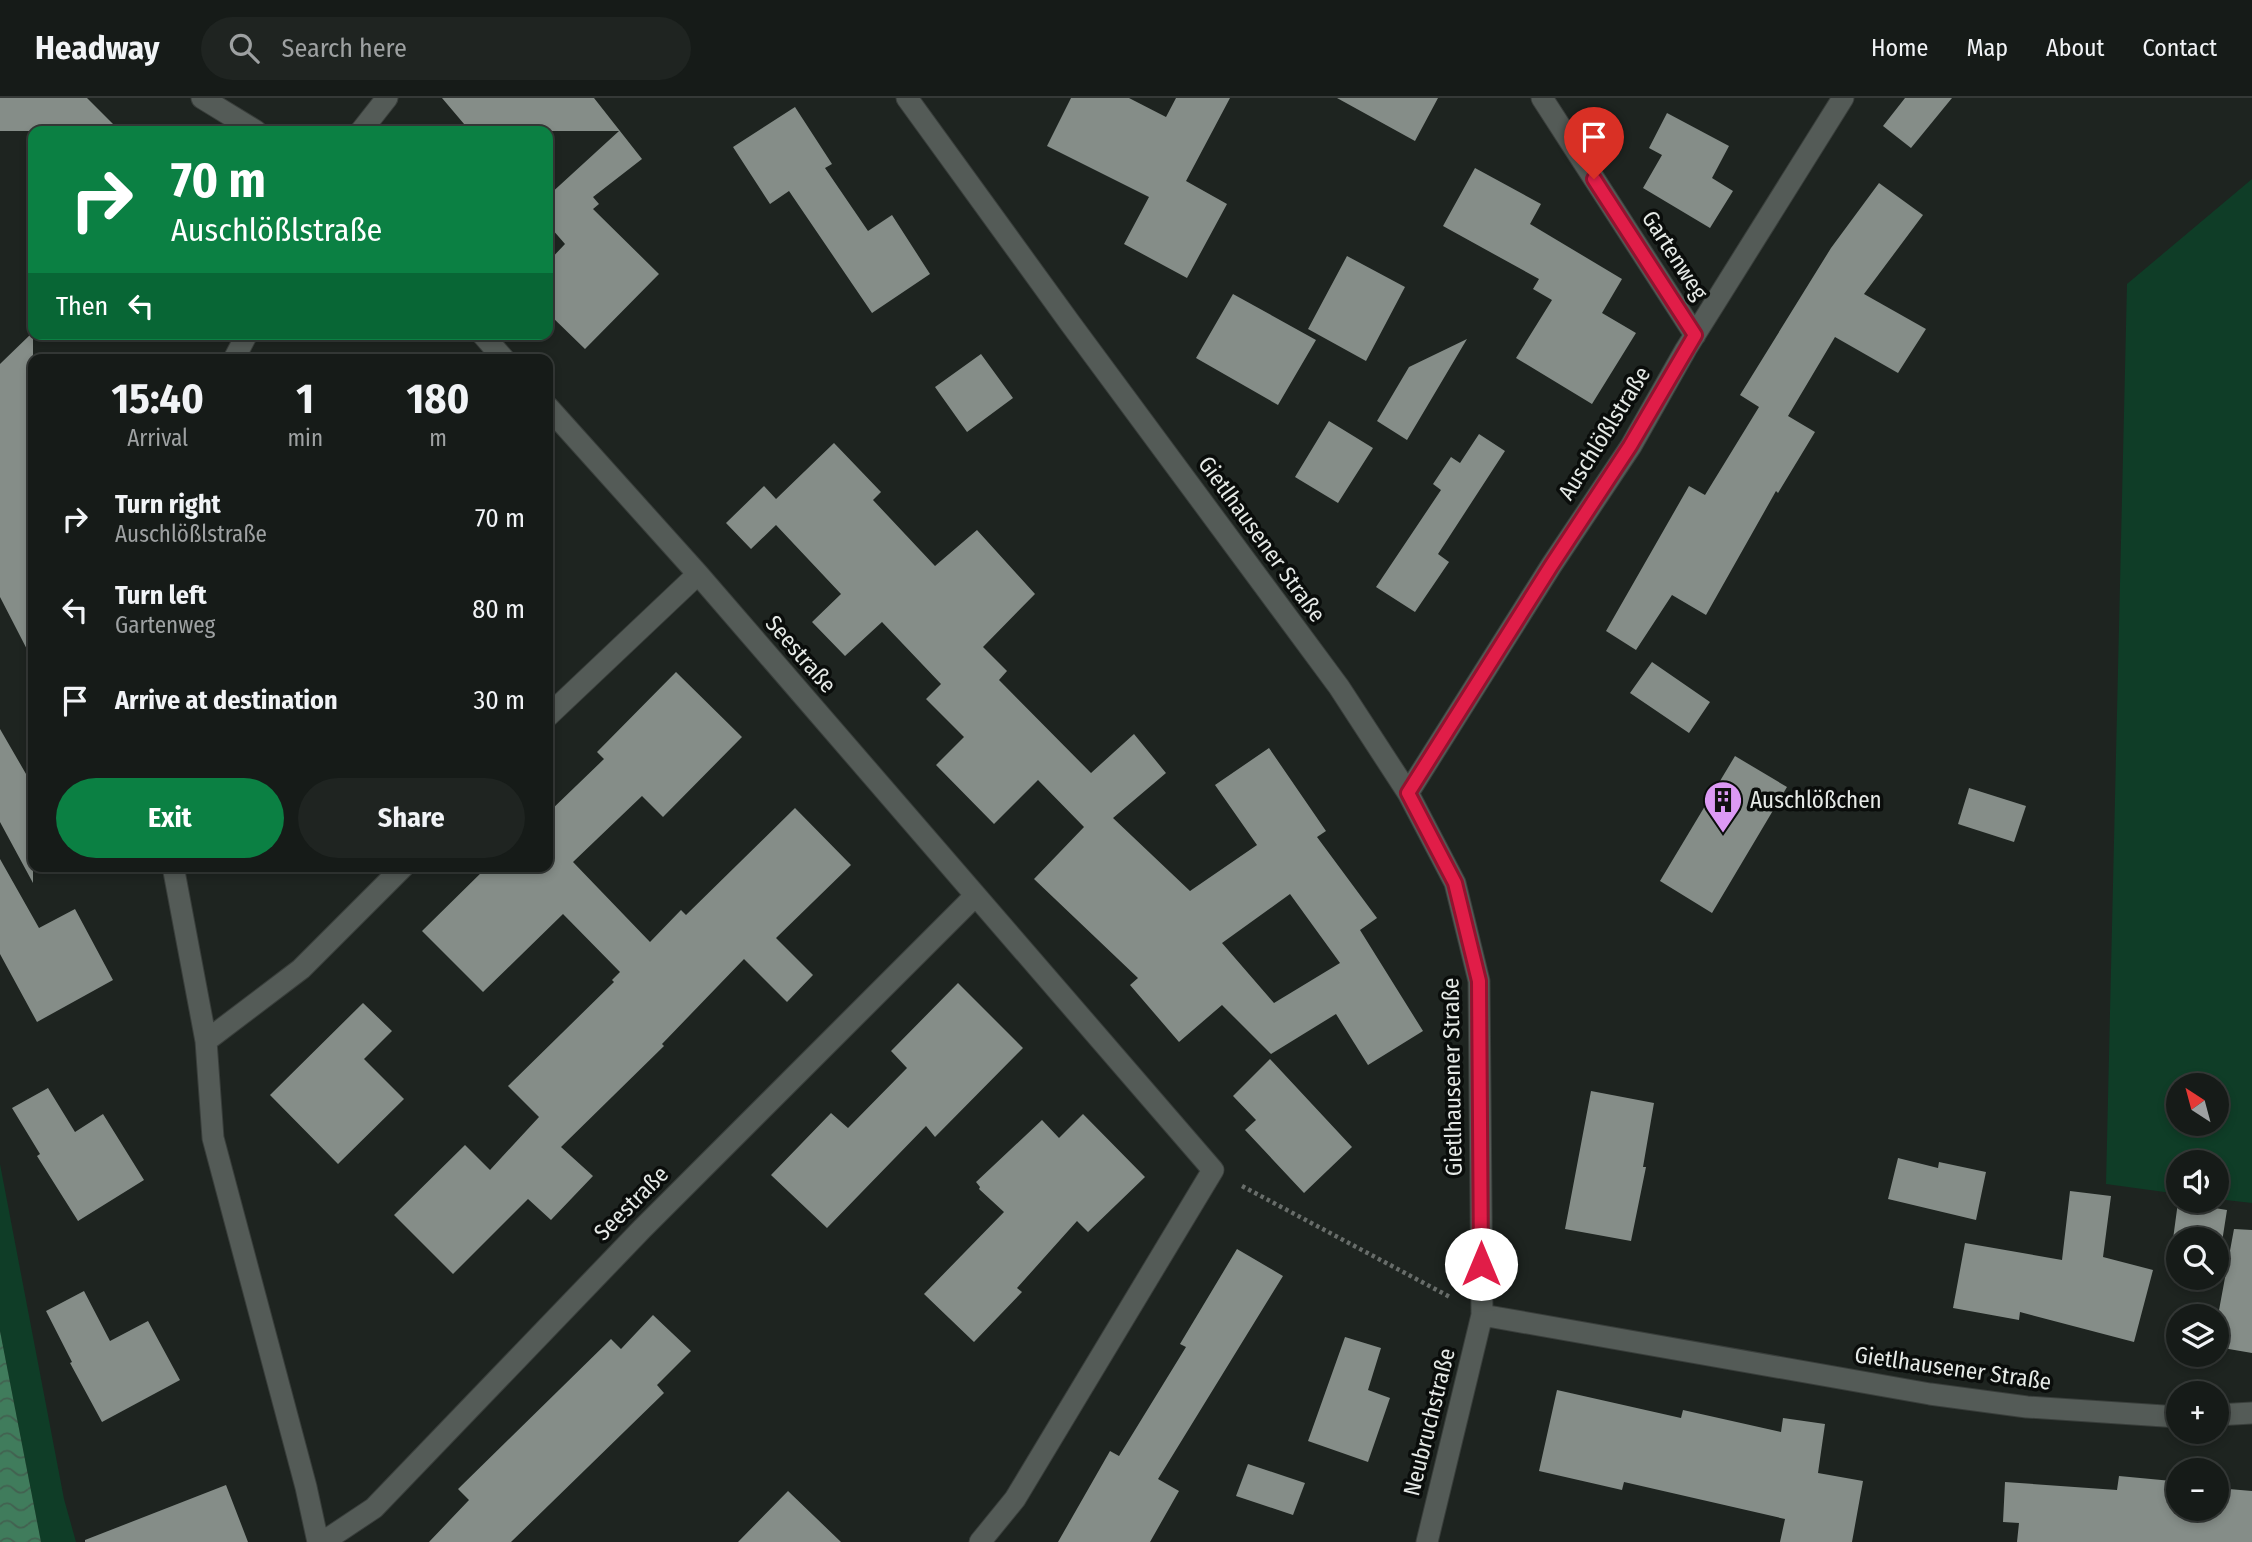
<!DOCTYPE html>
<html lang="en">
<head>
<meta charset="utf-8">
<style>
	body { margin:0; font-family:"Fira Sans Condensed",sans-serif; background:#1f2421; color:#f1f3f6; height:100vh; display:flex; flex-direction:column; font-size:26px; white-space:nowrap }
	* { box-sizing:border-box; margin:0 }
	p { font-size:23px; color:#9ea1a2 }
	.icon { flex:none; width:38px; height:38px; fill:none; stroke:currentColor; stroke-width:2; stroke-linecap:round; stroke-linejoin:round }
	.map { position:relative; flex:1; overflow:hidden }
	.side { position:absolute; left:28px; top:256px; width:525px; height:518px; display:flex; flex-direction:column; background:#161b18; border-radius:14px; box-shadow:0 4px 10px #0003,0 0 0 2px #353937 }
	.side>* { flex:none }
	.banner { position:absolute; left:28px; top:28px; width:525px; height:214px; border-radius:14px; box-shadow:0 4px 10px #0003,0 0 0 2px #353937; background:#0b8043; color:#fff; overflow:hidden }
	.needle { width:46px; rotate:324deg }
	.controls { position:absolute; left:2166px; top:975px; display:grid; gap:14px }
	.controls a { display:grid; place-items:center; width:63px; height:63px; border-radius:50%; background:#161b18; box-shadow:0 4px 10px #0003,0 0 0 2px #353937; font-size:35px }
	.pin { position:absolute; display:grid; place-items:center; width:60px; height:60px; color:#fff; margin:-72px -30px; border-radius:50% 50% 50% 0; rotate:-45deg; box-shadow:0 0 7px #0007 }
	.pin .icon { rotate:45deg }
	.me { position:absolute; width:77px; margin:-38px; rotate:0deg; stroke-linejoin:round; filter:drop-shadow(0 0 5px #0008) }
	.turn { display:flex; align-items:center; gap:24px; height:147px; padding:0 28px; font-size:32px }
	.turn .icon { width:91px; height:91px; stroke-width:2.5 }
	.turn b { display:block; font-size:49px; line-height:60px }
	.then { display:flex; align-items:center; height:66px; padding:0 28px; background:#0003; gap:14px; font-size:26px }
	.eta { display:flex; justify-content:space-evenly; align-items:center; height:119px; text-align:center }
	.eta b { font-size:42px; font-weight:700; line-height:49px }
	.action { display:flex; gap:14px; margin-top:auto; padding:14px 28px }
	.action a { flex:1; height:80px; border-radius:42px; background:#0b8043; color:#fff; font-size:28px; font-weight:700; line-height:80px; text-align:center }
	.action a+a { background:#1f2421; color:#f1f3f6 }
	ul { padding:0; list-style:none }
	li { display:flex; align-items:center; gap:21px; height:91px; padding:0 28px }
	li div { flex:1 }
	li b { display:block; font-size:26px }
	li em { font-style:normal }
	header { display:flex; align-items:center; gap:42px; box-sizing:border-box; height:98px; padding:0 35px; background:#161b18; border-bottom:2px solid #353937 }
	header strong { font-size:33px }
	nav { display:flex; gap:38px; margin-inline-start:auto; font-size:24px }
	.search { width:490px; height:63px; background:#1f2421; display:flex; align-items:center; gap:18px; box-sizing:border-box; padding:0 24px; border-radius:38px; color:#9ea1a2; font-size:26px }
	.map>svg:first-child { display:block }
	.green { fill:#0f3d27; fill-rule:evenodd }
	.water { fill:url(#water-waves) }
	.building { fill:#858d88; fill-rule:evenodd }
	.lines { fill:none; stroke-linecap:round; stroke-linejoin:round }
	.minor-casing { stroke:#393e3b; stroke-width:23 }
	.path { stroke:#686d6a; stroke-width:4.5; stroke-dasharray:3.5 3.5; stroke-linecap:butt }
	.minor { stroke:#545b57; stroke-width:21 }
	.route-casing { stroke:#92132f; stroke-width:18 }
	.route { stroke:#e11d48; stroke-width:12 }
	.labels { text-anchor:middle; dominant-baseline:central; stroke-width:7; stroke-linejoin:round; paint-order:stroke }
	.street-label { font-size:23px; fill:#e6eae7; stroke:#0a0d0b }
	.poi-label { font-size:23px; fill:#e6eae7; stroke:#0a0d0b; text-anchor:start }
</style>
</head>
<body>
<header>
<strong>Headway</strong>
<div class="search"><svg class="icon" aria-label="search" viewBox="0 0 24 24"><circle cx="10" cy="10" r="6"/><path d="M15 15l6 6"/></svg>Search here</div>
<nav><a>Home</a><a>Map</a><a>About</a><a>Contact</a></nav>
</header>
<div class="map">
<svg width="2252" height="1444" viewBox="0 0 2252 1444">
	<defs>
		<pattern id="water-waves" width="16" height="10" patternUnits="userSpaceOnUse" patternTransform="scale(1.75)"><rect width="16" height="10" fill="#407c5c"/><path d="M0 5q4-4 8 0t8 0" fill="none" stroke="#426150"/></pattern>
	</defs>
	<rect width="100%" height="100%" fill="#1e2420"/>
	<path class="green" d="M 2252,81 L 2252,1105 L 2217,1101 L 2217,1064 L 2179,1064 L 2179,1096 L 2106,1086 L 2127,186 ZM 2179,987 L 2217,987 L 2217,1026 L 2179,1026 Z
		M 0,1066 L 64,1401 L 76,1444 L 41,1444 L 0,1233 Z"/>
	<path class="water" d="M 0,1233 L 41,1444 L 0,1444 Z"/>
	<path class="building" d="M 0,0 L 87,0 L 120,33 L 0,33 Z
		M 442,0 L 594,0 L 642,61 L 593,99 L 599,106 L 593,111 L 659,176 L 585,251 L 548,215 L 548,164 L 565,146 L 552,131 L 548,134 L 548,98 L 619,33 L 470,33 Z
		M 1071,0 L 1129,0 L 1166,19 L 1176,0 L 1230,0 L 1186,83 L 1227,106 L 1187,180 L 1124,146 L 1149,99 L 1047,48 Z
		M 1337,0 L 1438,0 L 1415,43 Z
		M 1905,0 L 1952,0 L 1911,50 L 1883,28 Z
		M 795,9 L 832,66 L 825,70 L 868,133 L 892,117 L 930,176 L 872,215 L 789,93 L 770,106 L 733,49 Z
		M 1667,15 L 1729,48 L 1712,80 L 1733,93 L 1710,130 L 1643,90 L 1662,57 L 1649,50 Z
		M 1475,70 L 1541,106 L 1530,126 L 1622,181 L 1602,215 L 1636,235 L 1592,306 L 1516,260 L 1552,202 L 1533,191 L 1539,181 L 1443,128 Z
		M 1879,85 L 1923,117 L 1864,196 L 1926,231 L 1898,275 L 1835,239 L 1788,318 L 1815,334 L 1778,395 L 1776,393 L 1706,517 L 1672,497 L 1636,552 L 1606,533 L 1689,388 L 1705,397 L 1759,309 L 1740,297 L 1831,150 Z
		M 1347,158 L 1405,189 L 1366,263 L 1308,231 Z
		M 1233,196 L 1316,242 L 1278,307 L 1196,260 Z
		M 33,234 L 33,563 L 0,499 L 0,266 Z
		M 1467,241 L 1407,342 L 1377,323 L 1409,269 Z
		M 981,256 L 1013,300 L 967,334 L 935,289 Z
		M 1329,323 L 1373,350 L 1338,405 L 1295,379 Z
		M 1479,336 L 1505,353 L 1438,456 L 1449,464 L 1415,514 L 1376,489 L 1441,392 L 1433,386 L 1451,359 L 1460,365 Z
		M 834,345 L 881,394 L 873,402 L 935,468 L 977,432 L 1035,496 L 983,549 L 1007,573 L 999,582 L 1091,675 L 1134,636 L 1166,675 L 1113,720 L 1190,793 L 1257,747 L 1215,687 L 1269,650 L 1326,733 L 1317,739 L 1377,820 L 1360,832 L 1423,933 L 1368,967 L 1336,916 L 1271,956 L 1222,907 L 1179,944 L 1130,887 L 1138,880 L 1034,781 L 1084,729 L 1038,682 L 994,726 L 936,667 L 964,639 L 926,601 L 941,586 L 882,524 L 845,558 L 812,524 L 841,496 L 776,427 L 751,451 L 726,425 L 764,388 L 776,401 ZM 1290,796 L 1340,865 L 1274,905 L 1222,845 Z
		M 1652,564 L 1710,604 L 1689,635 L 1630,595 Z
		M 676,574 L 742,639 L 663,719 L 642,698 L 573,764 L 650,844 L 681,812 L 686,817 L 795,710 L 851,767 L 776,840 L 813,877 L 787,904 L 744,861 L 662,946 L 664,948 L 561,1049 L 593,1078 L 551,1122 L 528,1101 L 453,1176 L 394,1117 L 465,1047 L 490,1072 L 539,1019 L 508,988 L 614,884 L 612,882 L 620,874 L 563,816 L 483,894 L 422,833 L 488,768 L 548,768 L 548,715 L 604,661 L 597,654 Z
		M 0,631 L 33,688 L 33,785 L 0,724 Z
		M 1735,658 L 1787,689 L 1712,815 L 1660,783 Z
		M 1969,690 L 2026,708 L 2014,744 L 1958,726 Z
		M 0,761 L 39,830 L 75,811 L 113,882 L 37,924 L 0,856 Z
		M 958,885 L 1023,950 L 935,1039 L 926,1028 L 827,1130 L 771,1077 L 831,1015 L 848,1030 L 907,970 L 891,953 Z
		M 363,905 L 392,933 L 364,961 L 404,1001 L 338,1066 L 270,997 Z
		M 1270,961 L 1352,1049 L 1304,1095 L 1245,1032 L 1256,1022 L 1233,998 Z
		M 48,990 L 75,1034 L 103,1016 L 144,1082 L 78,1123 L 37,1058 L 40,1056 L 12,1010 Z
		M 1591,993 L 1654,1005 L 1643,1069 L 1646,1069 L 1631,1143 L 1565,1131 Z
		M 1083,1016 L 1145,1079 L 1088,1134 L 1077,1123 L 1017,1190 L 1022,1194 L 974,1244 L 924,1196 L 1004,1114 L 979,1091 L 980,1089 L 976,1084 L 1042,1022 L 1059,1040 Z
		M 1898,1060 L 1938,1070 L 1939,1064 L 1986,1074 L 1976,1122 L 1888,1101 Z
		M 2070,1093 L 2111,1098 L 2103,1159 L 2153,1172 L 2134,1244 L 2020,1214 L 2019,1222 L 1953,1210 L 1965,1145 L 2062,1162 Z
		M 2178,1104 L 2227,1112 L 2219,1163 L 2217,1163 L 2217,1141 L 2179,1141 L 2179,1157 L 2171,1156 Z
		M 2234,1131 L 2252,1132 L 2252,1255 L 2217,1249 L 2217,1223 Z
		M 1237,1151 L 1283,1178 L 1158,1381 L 1179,1393 L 1150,1444 L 1058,1444 L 1110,1353 L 1119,1358 L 1186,1249 L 1180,1246 Z
		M 84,1193 L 110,1243 L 148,1223 L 180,1282 L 102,1324 L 70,1265 L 72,1264 L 46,1213 Z
		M 653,1217 L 691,1253 L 657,1287 L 664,1295 L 511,1444 L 429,1444 L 469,1402 L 458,1391 L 611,1241 L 621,1251 Z
		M 1345,1239 L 1381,1250 L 1368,1292 L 1390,1300 L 1368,1364 L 1308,1343 Z
		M 1557,1292 L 1681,1320 L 1683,1312 L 1781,1334 L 1783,1320 L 1825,1326 L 1818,1375 L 1863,1383 L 1852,1444 L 1780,1444 L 1785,1421 L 1624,1384 L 1622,1392 L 1539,1373 Z
		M 1248,1366 L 1305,1385 L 1293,1417 L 1236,1398 Z
		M 2119,1378 L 2172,1383 L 2172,1386 L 2179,1387 L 2179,1410 L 2217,1410 L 2217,1390 L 2252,1393 L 2252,1444 L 2017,1444 L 2019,1425 L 2003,1424 L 2005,1384 L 2117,1392 Z
		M 226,1387 L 248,1444 L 85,1444 L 85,1442 Z
		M 788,1393 L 841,1444 L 738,1444 Z"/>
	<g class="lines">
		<g class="minor-casing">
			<path id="minor" d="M 202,0 L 256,33
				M 907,0 L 1070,225 L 1339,589 L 1408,695 L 1455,785 L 1479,883 L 1482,1217 L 1427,1444
				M 1542,0 L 1695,237
				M 361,33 L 387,0
				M 482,236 L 504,261
				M 234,261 L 247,236
				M 548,309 L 698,476 L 1213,1072 L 1015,1401 L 980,1444
				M 548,618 L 698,476
				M 1408,695 L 1551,468 L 1631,348 L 1686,251 L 1843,0
				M 173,768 L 206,943 L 213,1040 L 306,1389 L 318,1444
				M 206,943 L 301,871 L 404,768
				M 1482,1217 L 1930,1296 L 2027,1309 L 2179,1319
				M 2217,1317 L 2252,1315
				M 323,1444 L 374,1410 L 642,1131 L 975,798"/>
		</g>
		<path class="path" d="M 1242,1088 L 1450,1199"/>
		<use href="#minor" class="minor"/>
	</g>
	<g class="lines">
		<g class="route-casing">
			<path id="route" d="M 1481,1166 L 1479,883 L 1455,785 L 1408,695 L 1551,468 L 1630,348 L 1695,237 L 1594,81"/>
		</g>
		<use href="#route" class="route"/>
	</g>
	<defs>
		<g id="building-pin" transform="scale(2.0125)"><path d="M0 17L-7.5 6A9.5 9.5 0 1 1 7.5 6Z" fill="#dc99f4" stroke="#0a0d0b"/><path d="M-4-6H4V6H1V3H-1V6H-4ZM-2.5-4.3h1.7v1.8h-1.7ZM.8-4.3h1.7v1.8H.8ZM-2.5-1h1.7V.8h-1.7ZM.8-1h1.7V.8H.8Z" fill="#111"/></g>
	</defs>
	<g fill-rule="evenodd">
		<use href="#building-pin" x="1723" y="702"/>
	</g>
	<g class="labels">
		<g class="street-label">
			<text transform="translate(1675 157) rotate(57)">Gartenweg</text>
			<text transform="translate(1604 335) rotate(-58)">Auschlößlstraße</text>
			<text transform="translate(1262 441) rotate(54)">Gietlhausener Straße</text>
			<text transform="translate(801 556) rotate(49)">Seestraße</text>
			<text transform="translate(1452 979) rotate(-91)">Gietlhausener Straße</text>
			<text transform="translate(631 1105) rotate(-45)">Seestraße</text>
			<text transform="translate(1953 1270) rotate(8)">Gietlhausener Straße</text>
			<text transform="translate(1429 1324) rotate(-76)">Neubruchstraße</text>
		</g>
		<g class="poi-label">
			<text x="1750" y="702">Auschlößchen</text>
		</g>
	</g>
</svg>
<div class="controls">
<a><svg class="needle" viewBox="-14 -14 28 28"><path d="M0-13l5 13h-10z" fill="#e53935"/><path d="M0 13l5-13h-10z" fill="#9ea1a2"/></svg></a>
<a><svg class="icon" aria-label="sound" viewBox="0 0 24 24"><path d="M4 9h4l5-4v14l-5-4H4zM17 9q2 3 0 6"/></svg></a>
<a><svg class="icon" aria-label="search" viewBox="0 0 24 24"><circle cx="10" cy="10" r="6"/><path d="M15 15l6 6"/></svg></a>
<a><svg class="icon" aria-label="layers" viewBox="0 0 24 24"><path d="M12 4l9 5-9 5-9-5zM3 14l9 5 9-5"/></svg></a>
<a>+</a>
<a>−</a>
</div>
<div class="pin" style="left:1594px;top:81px;background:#d93025"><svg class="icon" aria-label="arrive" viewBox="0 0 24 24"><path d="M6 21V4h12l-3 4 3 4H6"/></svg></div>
<svg class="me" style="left:1481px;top:1166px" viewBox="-20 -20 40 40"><circle r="19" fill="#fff"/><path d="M0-13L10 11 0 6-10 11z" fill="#e11d48"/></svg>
<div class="banner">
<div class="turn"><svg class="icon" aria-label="right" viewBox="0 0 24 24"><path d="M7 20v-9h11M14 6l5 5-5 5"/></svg><div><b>70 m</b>Auschlößlstraße</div></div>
<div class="then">Then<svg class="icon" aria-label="left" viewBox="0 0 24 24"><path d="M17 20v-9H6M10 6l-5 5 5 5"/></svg></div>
</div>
<section class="side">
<div class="eta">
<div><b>15:40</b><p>Arrival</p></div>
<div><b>1</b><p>min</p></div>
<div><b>180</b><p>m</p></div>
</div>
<ul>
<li><svg class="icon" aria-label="right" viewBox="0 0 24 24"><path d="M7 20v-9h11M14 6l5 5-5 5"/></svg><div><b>Turn right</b><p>Auschlößlstraße</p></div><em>70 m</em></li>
<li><svg class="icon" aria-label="left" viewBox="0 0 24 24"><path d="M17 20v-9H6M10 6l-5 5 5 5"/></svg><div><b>Turn left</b><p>Gartenweg</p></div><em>80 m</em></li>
<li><svg class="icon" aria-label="arrive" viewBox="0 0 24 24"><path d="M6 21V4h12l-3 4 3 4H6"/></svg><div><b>Arrive at destination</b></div><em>30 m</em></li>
</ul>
<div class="action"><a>Exit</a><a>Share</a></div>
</section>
</div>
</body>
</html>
